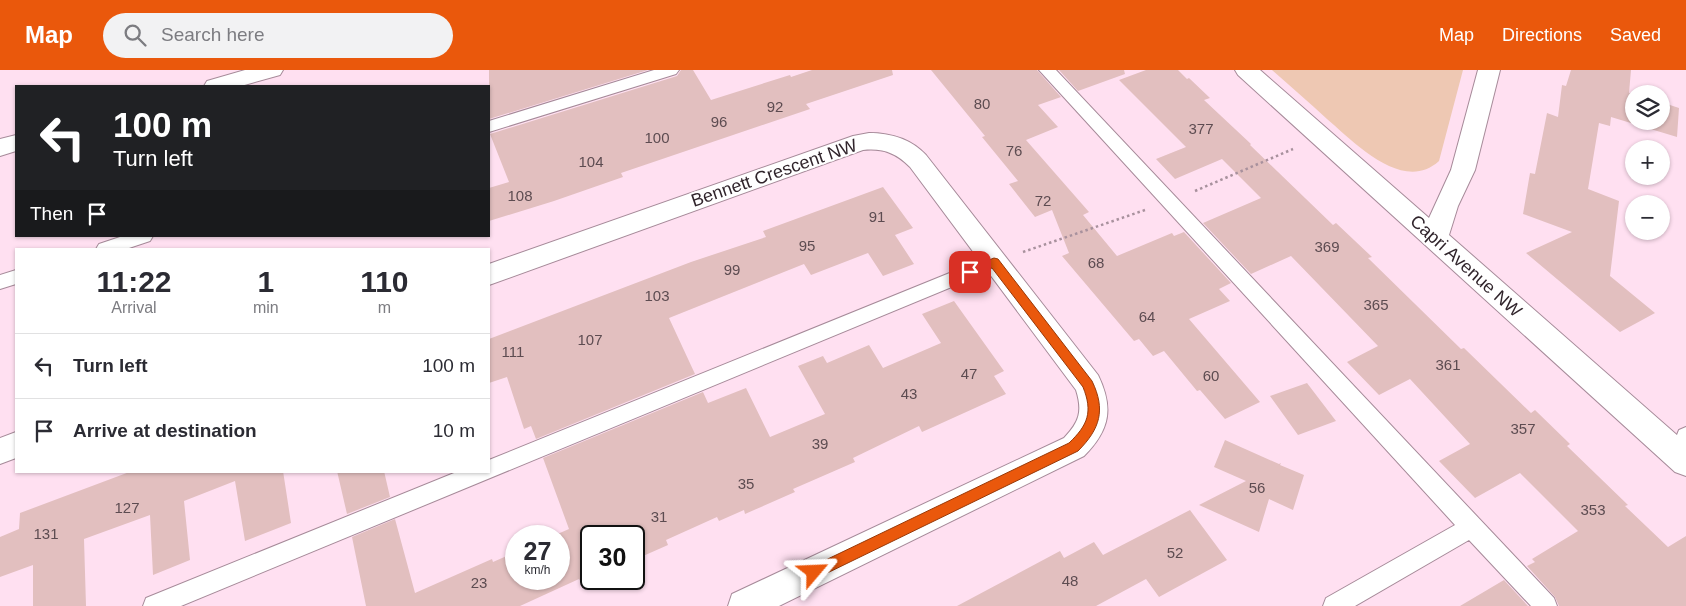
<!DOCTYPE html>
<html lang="en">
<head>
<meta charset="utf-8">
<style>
	body { margin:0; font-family:Helvetica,sans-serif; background:#f2f2f3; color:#2b2b33; height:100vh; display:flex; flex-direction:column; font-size:19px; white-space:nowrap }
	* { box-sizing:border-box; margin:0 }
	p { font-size:16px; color:#7c7c81 }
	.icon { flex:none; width:28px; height:28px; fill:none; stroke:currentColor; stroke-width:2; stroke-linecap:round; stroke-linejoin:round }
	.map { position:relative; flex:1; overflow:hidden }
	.sheet { position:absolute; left:15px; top:178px; width:475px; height:225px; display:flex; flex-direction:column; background:#fff; border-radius:0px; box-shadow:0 1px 4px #0004 }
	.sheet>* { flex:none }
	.banner { position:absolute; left:15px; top:15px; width:475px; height:152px; border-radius:0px; box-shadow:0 1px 4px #0004; background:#202124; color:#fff; overflow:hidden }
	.buttons { position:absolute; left:1625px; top:15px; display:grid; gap:10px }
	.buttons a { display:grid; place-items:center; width:45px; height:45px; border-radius:50%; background:#fff; box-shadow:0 1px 4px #0004; font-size:25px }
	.speed { position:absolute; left:505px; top:455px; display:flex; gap:10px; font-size:25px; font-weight:700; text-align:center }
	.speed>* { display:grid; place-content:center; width:65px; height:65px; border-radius:50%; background:#fff; box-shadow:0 1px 4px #0004; line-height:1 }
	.speed small { font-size:12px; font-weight:400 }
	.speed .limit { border:2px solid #111; border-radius:8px; background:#fff; color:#111 }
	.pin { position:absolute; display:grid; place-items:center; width:42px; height:42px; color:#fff; margin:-21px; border-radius:10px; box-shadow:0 2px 8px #0006 }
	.me { position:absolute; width:55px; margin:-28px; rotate:64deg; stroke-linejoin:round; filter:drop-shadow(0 0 4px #0008) }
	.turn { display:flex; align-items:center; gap:18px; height:105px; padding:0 15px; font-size:22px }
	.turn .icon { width:65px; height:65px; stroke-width:2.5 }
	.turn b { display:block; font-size:35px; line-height:42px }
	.then { display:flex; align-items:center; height:48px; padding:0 15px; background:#0003; gap:10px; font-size:19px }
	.eta { display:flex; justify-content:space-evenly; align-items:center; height:85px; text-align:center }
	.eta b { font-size:30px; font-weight:800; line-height:35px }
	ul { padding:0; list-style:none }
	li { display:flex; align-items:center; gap:15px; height:65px; padding:0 15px; border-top:1px solid #e1e1e2 }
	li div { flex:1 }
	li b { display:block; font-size:19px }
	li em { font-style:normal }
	header { display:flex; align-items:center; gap:30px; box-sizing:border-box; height:70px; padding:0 25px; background:#ea580c; color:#fff }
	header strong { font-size:24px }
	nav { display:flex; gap:28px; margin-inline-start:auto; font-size:18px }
	.search { width:350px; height:45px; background:#f2f2f3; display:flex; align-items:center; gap:12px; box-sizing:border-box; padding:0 18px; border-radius:28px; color:#7c7c81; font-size:19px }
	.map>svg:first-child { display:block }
	.green { fill:#eec8b3 }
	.building { fill:#e2bfbf }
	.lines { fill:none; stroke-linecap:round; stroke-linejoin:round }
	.service-casing { stroke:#a68a99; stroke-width:2 }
	.minor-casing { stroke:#a68a99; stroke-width:2 }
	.path { stroke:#a8919d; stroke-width:2.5; stroke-dasharray:2.5 3; stroke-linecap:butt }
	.service { fill:#fff; fill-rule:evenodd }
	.minor { fill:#fff; fill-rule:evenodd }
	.route { fill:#ea580c; stroke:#983908 }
	.labels { text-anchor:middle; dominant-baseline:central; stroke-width:4; stroke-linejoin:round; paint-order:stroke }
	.number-label { font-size:15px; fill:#5d4c51 }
	.street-label { font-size:18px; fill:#31252c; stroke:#fff }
</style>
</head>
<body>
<header>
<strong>Map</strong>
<div class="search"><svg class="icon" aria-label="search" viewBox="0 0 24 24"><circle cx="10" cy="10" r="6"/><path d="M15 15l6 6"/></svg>Search here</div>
<nav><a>Map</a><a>Directions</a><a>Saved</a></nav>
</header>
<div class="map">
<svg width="1686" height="536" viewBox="0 0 1686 536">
	<rect width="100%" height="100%" fill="#ffe0f1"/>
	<path class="green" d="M 1272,0 L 1463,0 L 1439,91 C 1403,124 1354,72 1327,49 C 1309,32 1290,16 1272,0 Z"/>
	<path class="building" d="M 489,0 L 648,0 L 489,49 Z
		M 681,0 L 693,0 L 711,30 L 790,5 L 791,7 L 812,0 L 892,0 L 893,5 L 806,34 L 810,39 L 621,103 L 623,107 L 554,131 L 489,151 L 489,118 L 509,112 L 490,64 L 677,6 Z
		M 931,0 L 1037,0 L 1061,27 L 1038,35 L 1058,57 L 1026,70 L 1089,142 L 1083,145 L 1117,186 L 1172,163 L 1174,166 L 1184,162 L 1231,213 L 1219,219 L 1230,231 L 1189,249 L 1260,332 L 1225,349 L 1200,320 L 1197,321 L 1164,281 L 1153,286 L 1139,269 L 1134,271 L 1062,186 L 1069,183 L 1052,140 L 1035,147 L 1009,114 L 1018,111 L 982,67 L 985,66 Z
		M 1059,0 L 1124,0 L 1125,4 L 1078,21 Z
		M 1146,0 L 1178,0 L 1187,9 L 1189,8 L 1210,28 L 1204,30 L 1251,74 L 1250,75 L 1333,155 L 1336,153 L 1372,187 L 1368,188 L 1461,279 L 1464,278 L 1531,343 L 1535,340 L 1570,374 L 1567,376 L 1628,435 L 1625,436 L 1668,477 L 1686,466 L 1686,536 L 1559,536 L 1555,527 L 1527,496 L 1535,492 L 1532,489 L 1578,461 L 1520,403 L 1475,428 L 1439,391 L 1470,374 L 1410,309 L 1379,325 L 1347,292 L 1378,276 L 1291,186 L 1251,204 L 1203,153 L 1261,128 L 1222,89 L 1175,109 L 1156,89 L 1186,77 L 1119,10 Z
		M 1571,0 L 1631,0 L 1629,23 L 1634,24 L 1634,51 L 1661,51 L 1661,32 L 1679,38 L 1677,67 L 1611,47 L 1610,56 L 1599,53 L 1588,119 L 1619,131 L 1610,206 L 1655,243 L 1620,262 L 1526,183 L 1572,162 L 1523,144 L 1530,103 L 1535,104 L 1547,43 L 1558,47 L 1562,15 L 1566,16 Z
		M 883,117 L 913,158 L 895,165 L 914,194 L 883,206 L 868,183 L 811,205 L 804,194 L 669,248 L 695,304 L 536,369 L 531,356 L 524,359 L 507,307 L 489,313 L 489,269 L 691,192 L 766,167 L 763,161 Z
		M 954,231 L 1004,301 L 994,306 L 1006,324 L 922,362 L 919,356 L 853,388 L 855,392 L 793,419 L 795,422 L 745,444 L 744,440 L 719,451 L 717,447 L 666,470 L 668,475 L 634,490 L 634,466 L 591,466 L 591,509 L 593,509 L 582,514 L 579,509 L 520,536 L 366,536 L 352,467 L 395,449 L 415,523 L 492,489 L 493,492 L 516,482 L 516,509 L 559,509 L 559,466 L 553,466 L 569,459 L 543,388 L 703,322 L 708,333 L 746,318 L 770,367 L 825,344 L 798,296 L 823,286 L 827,293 L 869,275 L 883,298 L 941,273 L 922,244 Z
		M 1307,313 L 1336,351 L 1298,365 L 1270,326 Z
		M 1225,370 L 1279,394 L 1281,393 L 1280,395 L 1304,405 L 1293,440 L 1269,429 L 1259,462 L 1199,435 L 1246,411 L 1214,397 Z
		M 132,401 L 283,401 L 291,453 L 245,471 L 235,411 L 184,431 L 190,490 L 153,505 L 150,445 L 84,469 L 86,536 L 33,536 L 33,495 L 0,507 L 0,467 L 19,459 L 20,443 Z
		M 337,401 L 384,401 L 390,427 L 347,444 Z
		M 1190,440 L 1227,490 L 1159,527 L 1146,509 L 1096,536 L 957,536 L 1060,481 L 1064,488 L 1094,472 L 1103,485 Z
		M 1504,510 L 1528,536 L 1460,536 Z"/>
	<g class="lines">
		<g class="service-casing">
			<path id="service" d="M 654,0 L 679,0 L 676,4 L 489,62 L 489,51 Z
				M 1039,0 L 1056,0 L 1554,528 L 1557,536 L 1531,536 L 1469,470 L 1355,536 L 1323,536 L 1326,528 L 1455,455 Z
				M 123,166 L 153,166 L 150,171 L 126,179 L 96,179 L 99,174 Z
				M 994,185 L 1000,187 L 1003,192 L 1000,197 L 181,536 L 143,536 L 146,528 L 459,401 L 489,401 L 489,390 Z
				M 16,200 L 16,214 L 0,219 L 0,205 Z
				M 1686,357 L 1686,400 L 1685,400 L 1678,398 C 1673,387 1674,370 1679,360 Z"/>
		</g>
		<g class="minor-casing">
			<path id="minor" d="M 245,0 L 283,0 L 280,5 L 241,16 L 204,16 L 207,11 Z
				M 1235,0 L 1260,0 L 1429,148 L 1451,100 L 1478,0 L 1500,0 L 1475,100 L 1458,136 L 1449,165 L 1686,373 L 1686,406 L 1675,402 L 1238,5 Z
				M 869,63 C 891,63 911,69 926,85 L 1098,305 C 1114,338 1110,360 1084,386 L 779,536 L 728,536 L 732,524 L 1064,368 C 1079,352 1083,342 1076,320 L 910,97 C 896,83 883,78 863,80 L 489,215 L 489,194 L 853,66 Z
				M 16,65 L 16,81 L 0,86 L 0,69 Z
				M 16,362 L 16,388 L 0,394 L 0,368 Z"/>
		</g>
		<path class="path" d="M 1195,121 L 1293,79
			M 1023,182 L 1145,140"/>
		<use href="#service" class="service"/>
		<use href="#minor" class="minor"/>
	</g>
	<path class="route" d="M 994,188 L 998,189 L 1092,311 C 1106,340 1100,359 1078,381 L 819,507 L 814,509 L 809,507 L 807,502 L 809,498 L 1069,373 C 1088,355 1093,342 1083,317 L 992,198 L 970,206 L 965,202 L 966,199 Z"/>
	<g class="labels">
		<g class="number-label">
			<text x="982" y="33">80</text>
			<text x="775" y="36">92</text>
			<text x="719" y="51">96</text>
			<text x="1201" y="58">377</text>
			<text x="657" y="67">100</text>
			<text x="1014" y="80">76</text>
			<text x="591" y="91">104</text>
			<text x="520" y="125">108</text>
			<text x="1043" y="130">72</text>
			<text x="877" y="146">91</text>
			<text x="807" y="175">95</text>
			<text x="1327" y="176">369</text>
			<text x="1096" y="192">68</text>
			<text x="732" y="199">99</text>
			<text x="657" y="225">103</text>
			<text x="1376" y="234">365</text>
			<text x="1147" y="246">64</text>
			<text x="590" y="269">107</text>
			<text x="513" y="281">111</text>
			<text x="1448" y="294">361</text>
			<text x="969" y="303">47</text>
			<text x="1211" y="305">60</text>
			<text x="909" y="323">43</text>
			<text x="1523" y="358">357</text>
			<text x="820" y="373">39</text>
			<text x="746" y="413">35</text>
			<text x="1257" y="417">56</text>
			<text x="127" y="437">127</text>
			<text x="1593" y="439">353</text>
			<text x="659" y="446">31</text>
			<text x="46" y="463">131</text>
			<text x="1175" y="482">52</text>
			<text x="1070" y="510">48</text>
			<text x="479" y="512">23</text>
		</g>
		<g class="street-label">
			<text transform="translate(774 103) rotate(-19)">Bennett Crescent NW</text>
			<text transform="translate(1466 196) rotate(42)">Capri Avenue NW</text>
		</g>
	</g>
</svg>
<div class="buttons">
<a><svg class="icon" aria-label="layers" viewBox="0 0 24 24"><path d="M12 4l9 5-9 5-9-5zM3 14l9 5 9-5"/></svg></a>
<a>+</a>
<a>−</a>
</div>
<div class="speed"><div>27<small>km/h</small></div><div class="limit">30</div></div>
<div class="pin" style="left:970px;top:202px;background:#d93025"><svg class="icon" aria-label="arrive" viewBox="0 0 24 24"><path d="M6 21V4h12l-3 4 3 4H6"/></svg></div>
<svg class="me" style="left:814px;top:502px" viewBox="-20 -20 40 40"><path d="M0-17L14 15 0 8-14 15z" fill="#ea580c" stroke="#fff" stroke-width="4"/></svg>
<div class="banner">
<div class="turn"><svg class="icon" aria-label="left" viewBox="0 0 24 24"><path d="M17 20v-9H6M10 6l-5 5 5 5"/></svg><div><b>100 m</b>Turn left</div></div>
<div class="then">Then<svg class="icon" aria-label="arrive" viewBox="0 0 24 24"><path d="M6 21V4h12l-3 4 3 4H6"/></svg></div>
</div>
<section class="sheet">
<div class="eta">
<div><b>11:22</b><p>Arrival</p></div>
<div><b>1</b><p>min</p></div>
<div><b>110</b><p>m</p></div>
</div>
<ul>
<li><svg class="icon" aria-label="left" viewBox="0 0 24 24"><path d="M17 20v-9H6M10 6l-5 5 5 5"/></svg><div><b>Turn left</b></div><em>100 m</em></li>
<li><svg class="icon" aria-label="arrive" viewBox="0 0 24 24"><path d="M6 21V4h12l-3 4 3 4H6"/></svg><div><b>Arrive at destination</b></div><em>10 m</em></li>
</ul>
</section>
</div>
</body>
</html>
